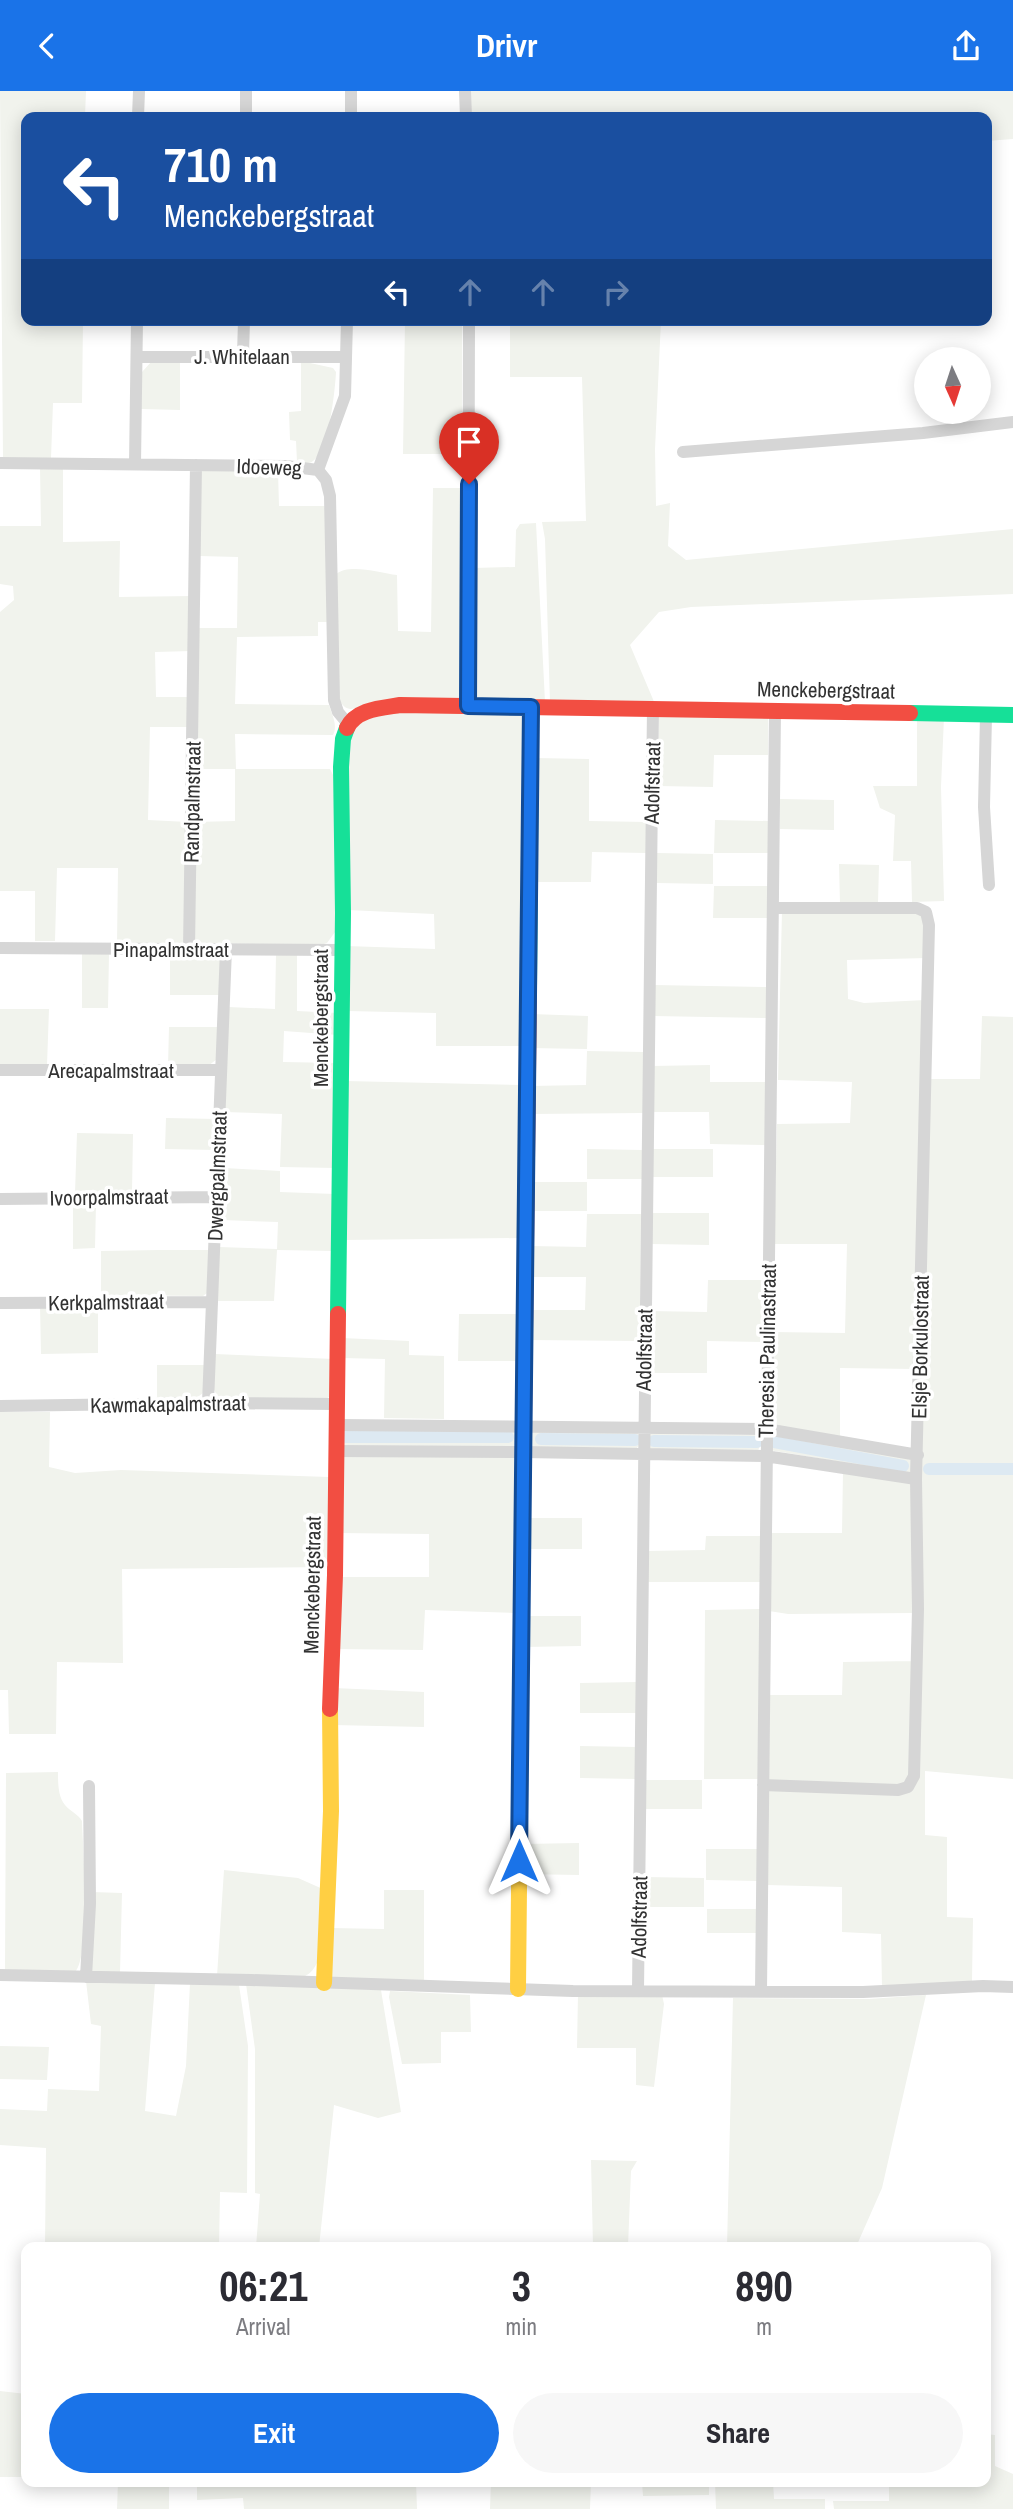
<!DOCTYPE html>
<html lang="en">
<head>
<meta charset="utf-8">
<style>
	body { margin:0; font-family:"Archivo Narrow",sans-serif; background:#f7f7f7; color:#2b2b33; height:100vh; display:flex; flex-direction:column; font-size:26px; white-space:nowrap }
	* { box-sizing:border-box; margin:0 }
	p { font-size:23px; color:#7c7c81 }
	.icon { flex:none; width:38px; height:38px; fill:none; stroke:currentColor; stroke-width:2; stroke-linecap:round; stroke-linejoin:round }
	.map { position:relative; flex:1; overflow:hidden }
	.details { position:absolute; left:21px; top:2151px; width:970px; height:245px; display:flex; flex-direction:column; background:#fff; border-radius:14px; box-shadow:0 4px 18px #0003 }
	.details>* { flex:none }
	.hud { position:absolute; left:21px; top:21px; width:971px; height:214px; border-radius:14px; box-shadow:0 4px 18px #0003; background:#1a4fa0; color:#fff; overflow:hidden }
	.needle { width:46px; rotate:177deg }
	.tools { position:absolute; left:914px; top:256px; display:grid; gap:14px }
	.tools a { display:grid; place-items:center; width:77px; height:77px; border-radius:50%; background:#fff; box-shadow:0 4px 18px #0003; font-size:35px }
	.pin { position:absolute; display:grid; place-items:center; width:60px; height:60px; color:#fff; margin:-72px -30px; border-radius:50% 50% 50% 0; rotate:-45deg; box-shadow:0 0 7px #0007 }
	.pin .icon { rotate:45deg }
	.me { position:absolute; width:77px; margin:-38px; rotate:0deg; stroke-linejoin:round; filter:drop-shadow(0 0 5px #0008) }
	.turn { display:flex; align-items:center; gap:24px; height:147px; padding:0 28px; font-size:32px }
	.turn .icon { width:91px; height:91px; stroke-width:2.5 }
	.turn b { display:block; font-size:49px; line-height:60px }
	.lanes { display:flex; align-items:center; height:66px; padding:0 28px; background:#0003; justify-content:center; gap:35px; direction:ltr }
	.lanes .off { opacity:.35 }
	.eta { display:flex; justify-content:space-evenly; align-items:center; height:119px; text-align:center }
	.eta b { font-size:42px; font-weight:700; line-height:49px }
	.primary-button { display:flex; gap:14px; margin-top:auto; padding:14px 28px }
	.primary-button a { flex:1; height:80px; border-radius:42px; background:#1a73e8; color:#fff; font-size:28px; font-weight:700; line-height:80px; text-align:center }
	.primary-button a+a { background:#f7f7f7; color:#2b2b33 }
	header { display:flex; justify-content:space-between; align-items:center; height:91px; padding:0 28px; background:#1a73e8; color:#fff; font-size:32px; font-weight:700 }
	.map>svg:first-child { display:block }
	.green { fill:#f1f3ed }
	.lines { fill:none; stroke-linecap:round; stroke-linejoin:round }
	.canal { stroke:#dde9f2; stroke-width:12 }
	.street { stroke:#d6d6d6; stroke-width:12 }
	.fast { stroke:#16e098; stroke-width:16 }
	.slow { stroke:#ffcf43; stroke-width:16 }
	.jam { stroke:#f24e42; stroke-width:16 }
	.route-casing { stroke:#114b97; stroke-width:18 }
	.route { stroke:#1a73e8; stroke-width:12 }
	.labels { text-anchor:middle; dominant-baseline:central; stroke-width:7; stroke-linejoin:round; paint-order:stroke }
	.street-label { font-size:21px; fill:#323232; stroke:#fff }
</style>
</head>
<body>
<header><svg class="icon" aria-label="back" viewBox="0 0 24 24"><path d="M15 5l-7 7 7 7"/></svg>Drivr<svg class="icon" aria-label="share" viewBox="0 0 24 24"><path d="M12 15V3M7 8l5-5 5 5M5 13v7h14v-7"/></svg></header>
<div class="map">
<svg width="1013" height="2418" viewBox="0 0 1013 2418">
	<rect width="100%" height="100%" fill="#fff"/>
	<path class="green" d="M 0,0 L 86,0 L 85,26 L 26,26 L 26,229 L 83,229 L 82,312 L 53,312 L 51,367 L 3,367 Z
		M 470,0 L 1013,0 L 1013,48 L 987,50 L 987,26 L 470,26 Z
		M 405,229 L 462,230 L 462,363 L 403,363 Z
		M 510,229 L 661,229 L 655,358 L 656,415 L 670,412 L 668,455 L 686,469 L 1013,438 L 1013,503 L 691,516 L 659,521 L 630,554 L 655,613 L 550,612 L 545,448 L 542,431 L 586,430 L 582,286 L 510,286 Z
		M 152,270 L 180,270 L 180,319 L 141,318 L 142,281 Z
		M 301,272 L 310,272 L 333,277 L 336,281 C 335,300 329,359 313,370 C 308,374 302,372 297,371 L 296,350 L 290,349 L 289,321 L 301,320 Z
		M 40,376 L 63,376 L 63,451 L 120,450 L 119,506 L 192,505 L 192,560 L 155,561 L 156,606 L 191,606 L 191,636 L 150,636 L 148,729 L 188,731 L 187,852 L 117,852 L 118,777 L 57,777 L 55,850 L 35,850 L 35,800 L 0,800 L 0,521 L 14,509 L 13,495 L 0,493 L 0,435 L 41,435 Z
		M 204,378 L 278,380 L 279,415 L 328,415 L 329,531 L 318,531 L 318,545 L 237,546 L 235,613 L 329,614 C 332,624 338,634 333,644 L 235,643 L 236,678 L 330,678 L 333,684 L 338,837 L 327,852 L 320,854 L 192,852 L 195,731 L 235,730 L 235,678 L 195,678 L 197,537 L 237,537 L 238,466 L 199,465 L 200,382 Z
		M 433,397 L 466,397 L 465,610 L 365,613 C 351,620 346,621 337,606 L 336,483 C 350,472 380,482 397,484 L 398,540 L 431,541 Z
		M 536,432 L 545,611 L 480,610 L 473,606 L 473,477 L 515,476 L 516,439 L 520,433 Z
		M 386,619 L 521,621 L 525,625 L 524,955 L 436,955 L 436,922 L 347,920 L 346,855 L 435,858 L 434,823 L 348,819 L 347,658 C 356,631 361,630 386,619 Z
		M 665,623 L 768,625 L 768,664 L 714,664 L 713,696 L 658,695 L 659,626 Z
		M 917,625 L 944,626 L 941,696 L 944,810 L 912,811 L 911,770 L 893,770 L 895,724 L 880,717 L 873,695 L 917,695 Z
		M 535,667 L 589,668 L 589,730 L 647,731 L 646,762 L 592,761 L 591,791 L 533,791 Z
		M 780,708 L 834,709 L 834,739 L 780,738 Z
		M 715,729 L 771,730 L 770,762 L 714,762 Z
		M 657,762 L 713,763 L 713,793 L 657,792 Z
		M 839,773 L 879,774 L 878,812 L 840,813 Z
		M 714,795 L 769,795 L 769,827 L 713,827 Z
		M 903,819 L 924,825 L 927,867 L 847,869 L 848,908 L 864,912 L 926,909 L 915,1278 L 840,1277 L 840,1345 L 770,1334 L 772,1241 L 845,1242 L 847,1153 L 774,1153 L 777,1033 L 850,1032 L 852,991 L 778,989 L 782,820 Z
		M 170,862 L 216,864 L 221,867 L 221,904 L 170,904 Z
		M 82,863 L 109,863 L 108,917 L 82,917 Z
		M 276,863 L 297,863 L 297,920 L 338,922 L 338,944 L 284,940 L 283,971 L 337,972 L 336,1077 L 280,1076 L 282,1023 L 225,1021 L 228,916 L 275,918 Z
		M 654,894 L 768,896 L 767,927 L 653,925 Z
		M 0,918 L 49,918 L 47,974 L 0,974 Z
		M 531,923 L 588,925 L 587,958 L 530,957 Z
		M 982,925 L 1013,926 L 1013,1688 L 925,1680 L 925,1744 L 947,1746 L 947,1826 L 973,1827 L 972,1890 L 882,1896 L 881,1843 L 842,1841 L 842,1796 L 767,1794 L 768,1699 L 909,1699 L 930,988 L 980,988 Z
		M 169,936 L 219,936 L 217,968 L 208,975 L 168,975 Z
		M 587,960 L 644,961 L 643,1022 L 530,1023 L 530,995 L 586,994 Z
		M 710,974 L 710,991 L 768,991 L 766,1054 L 710,1053 L 709,1021 L 651,1021 L 651,975 Z
		M 345,990 L 523,994 L 520,1147 L 343,1149 Z
		M 166,1027 L 217,1028 L 216,1059 L 165,1058 Z
		M 77,1042 L 133,1043 L 132,1101 L 75,1102 Z
		M 587,1058 L 643,1059 L 643,1088 L 587,1088 Z
		M 651,1058 L 713,1058 L 713,1086 L 651,1086 Z
		M 224,1077 L 280,1080 L 280,1101 L 335,1103 L 333,1160 L 277,1159 L 274,1210 L 215,1210 L 219,1156 L 277,1158 L 278,1131 L 222,1129 Z
		M 529,1091 L 587,1091 L 587,1120 L 529,1120 Z
		M 73,1113 L 96,1113 L 95,1157 L 73,1158 Z
		M 651,1122 L 709,1122 L 709,1154 L 651,1153 Z
		M 587,1123 L 641,1123 L 640,1250 L 528,1249 L 529,1219 L 585,1219 L 586,1186 L 530,1186 L 530,1155 L 586,1156 Z
		M 159,1159 L 212,1159 L 207,1202 L 203,1205 L 101,1204 L 101,1160 Z
		M 708,1189 L 764,1189 L 763,1251 L 707,1250 L 707,1282 L 648,1282 L 649,1220 L 707,1221 Z
		M 40,1213 L 98,1214 L 98,1262 L 41,1263 Z
		M 459,1223 L 519,1223 L 518,1270 L 458,1270 Z
		M 342,1247 L 409,1250 L 409,1264 L 444,1265 L 444,1328 L 384,1327 L 385,1268 L 342,1267 Z
		M 215,1263 L 334,1268 L 330,1305 L 326,1308 L 224,1307 L 217,1305 L 213,1296 Z
		M 157,1274 L 205,1274 L 203,1302 L 195,1308 L 157,1308 Z
		M 0,1321 L 50,1321 L 49,1376 L 75,1382 L 121,1379 L 329,1386 L 330,1476 L 122,1478 L 123,1572 L 57,1571 L 56,1643 L 9,1643 L 8,1599 L 0,1599 Z
		M 345,1337 L 517,1341 L 514,1355 L 341,1356 Z
		M 633,1340 L 639,1343 L 639,1355 L 634,1359 L 530,1356 L 527,1341 Z
		M 771,1342 L 915,1367 L 914,1383 L 769,1359 Z
		M 648,1343 L 758,1344 L 762,1348 L 758,1360 L 649,1358 Z
		M 344,1365 L 511,1365 L 517,1367 L 516,1522 L 425,1519 L 423,1559 L 335,1558 L 338,1486 L 429,1486 L 429,1443 L 337,1442 Z
		M 843,1381 L 913,1392 L 914,1522 L 788,1523 L 769,1520 L 769,1442 L 842,1442 Z
		M 525,1427 L 582,1427 L 582,1458 L 525,1458 Z
		M 706,1445 L 761,1445 L 760,1491 L 647,1491 L 647,1460 L 705,1459 Z
		M 760,1518 L 759,1688 L 704,1688 L 705,1519 Z
		M 525,1525 L 581,1525 L 581,1555 L 524,1556 Z
		M 914,1570 L 913,1674 L 905,1694 L 770,1691 L 767,1686 L 768,1604 L 842,1604 L 843,1571 Z
		M 638,1591 L 638,1622 L 580,1622 L 580,1592 Z
		M 334,1597 L 424,1601 L 424,1636 L 333,1634 Z
		M 580,1655 L 637,1656 L 636,1688 L 580,1687 Z
		M 58,1681 C 58,1692 58,1706 65,1714 C 71,1721 78,1723 82,1730 C 83,1757 91,1864 75,1881 L 5,1880 L 6,1682 Z
		M 646,1689 L 702,1689 L 702,1718 L 646,1718 Z
		M 579,1752 L 579,1784 L 522,1783 L 523,1753 Z
		M 706,1758 L 759,1758 L 758,1790 L 706,1789 Z
		M 224,1779 L 298,1787 L 325,1799 C 324,1822 328,1875 305,1885 L 217,1885 Z
		M 645,1786 L 704,1787 L 704,1816 L 645,1816 Z
		M 384,1799 L 424,1799 L 424,1889 L 333,1887 L 326,1883 L 331,1837 L 384,1838 Z
		M 92,1801 L 122,1802 L 120,1882 L 88,1881 Z
		M 707,1818 L 759,1818 L 759,1842 L 707,1842 Z
		M 86,1890 L 155,1892 L 145,2020 L 176,2025 L 186,1975 L 190,1892 L 239,1894 L 248,1955 L 247,2102 L 220,2101 L 219,2156 L 45,2156 L 46,2057 L 0,2054 L 0,2018 L 47,2020 L 48,1998 L 99,2000 L 101,1935 L 91,1933 Z
		M 246,1893 L 381,1899 L 401,2021 L 378,2027 L 334,2014 L 319,2156 L 256,2156 L 260,2103 L 255,2102 L 255,1958 Z
		M 390,1900 L 470,1904 L 471,1941 L 441,1941 L 441,1972 L 402,1973 L 389,1906 Z
		M 578,1903 L 662,1904 L 664,1913 L 654,1996 L 636,1994 L 636,1957 L 577,1957 Z
		M 926,1904 L 882,2097 L 856,2156 L 727,2156 L 733,1907 L 869,1908 Z
		M 0,1955 L 49,1956 L 47,1989 L 0,1988 Z
		M 591,2069 L 637,2070 L 631,2080 L 628,2156 L 593,2156 Z
		M 0,2300 L 26,2303 L 26,2386 L 0,2386 Z
		M 985,2343 L 995,2344 L 995,2375 L 1013,2383 L 1013,2418 L 834,2418 L 833,2410 L 889,2410 L 889,2391 L 985,2390 Z
		M 118,2391 L 169,2391 L 169,2418 L 117,2418 Z
		M 416,2391 L 417,2418 L 244,2418 L 243,2407 L 197,2409 L 197,2391 Z
		M 491,2391 L 591,2391 L 590,2418 L 490,2418 Z
		M 642,2391 L 709,2391 L 709,2404 L 643,2405 Z
		M 715,2391 L 773,2391 L 774,2408 L 825,2408 L 825,2418 L 716,2418 Z"/>
	<g class="lines">
		<path class="canal" d="M 346,1346 L 508,1346
			M 541,1348 L 635,1349
			M 654,1350 L 757,1351
			M 774,1351 L 903,1375
			M 929,1378 L 1013,1378"/>
		<path class="street" d="M 465,0 L 466,26
			M 138,26 L 139,0
			M 246,26 L 246,0
			M 351,26 L 351,0
			M 243,264 L 244,229
			M 137,266 L 346,266
			M 683,361 L 923,342 L 1013,331
			M 0,372 L 286,375 L 318,379 L 326,389 L 330,405 L 334,609 L 338,621 L 348,633
			M 135,373 L 137,229
			M 318,379 L 345,305 L 347,229
			M 468,615 L 469,229
			M 986,625 L 984,716 L 989,794
			M 0,857 L 341,859
			M 189,858 L 196,374
			M 0,979 L 221,979
			M 0,1108 L 217,1106
			M 0,1212 L 212,1211
			M 208,1312 L 226,858
			M 0,1315 L 208,1312 L 336,1313
			M 336,1334 L 766,1338 L 918,1364
			M 336,1360 L 523,1361 L 765,1365 L 916,1388
			M 763,1694 L 898,1699 L 908,1696 L 914,1685 L 918,1518 L 916,1388 L 929,834 L 926,821 L 917,817 L 775,817
			M 0,1884 L 251,1889 L 573,1900 L 863,1901 L 983,1895 L 1013,1896
			M 86,1886 L 90,1813 L 89,1695
			M 638,1900 L 653,617
			M 761,1900 L 775,619"/>
		<path class="fast" d="M 910,622 L 1013,624
			M 529,896 L 531,616
			M 338,1223 L 343,822 L 341,676 L 343,648 L 347,637"/>
		<path class="slow" d="M 324,1892 L 331,1720 L 330,1618
			M 518,1898 L 522,1495"/>
		<path class="jam" d="M 347,637 C 356,618 381,617 400,614 L 910,622
			M 522,1495 L 529,896
			M 330,1618 L 335,1484 L 338,1223"/>
	</g>
	<g class="lines">
		<g class="route-casing">
			<path id="route" d="M 469,393 L 468,615 L 531,616 L 519,1770"/>
		</g>
		<use href="#route" class="route"/>
	</g>
	<g class="labels">
		<g class="street-label">
			<text x="242" y="265">J. Whitelaan</text>
			<text transform="translate(269 376) rotate(2)">Idoeweg</text>
			<text transform="translate(826 599) rotate(1)">Menckebergstraat</text>
			<text transform="translate(652 692) rotate(-89)">Adolfstraat</text>
			<text transform="translate(192 711) rotate(-89)">Randpalmstraat</text>
			<text x="171" y="858">Pinapalmstraat</text>
			<text transform="translate(320 927) rotate(-90)">Menckebergstraat</text>
			<text x="111" y="979">Arecapalmstraat</text>
			<text transform="translate(217 1085) rotate(-88)">Dwergpalmstraat</text>
			<text transform="translate(109 1106) rotate(-1)">Ivoorpalmstraat</text>
			<text transform="translate(106 1211) rotate(-1)">Kerkpalmstraat</text>
			<text transform="translate(920 1256) rotate(-89)">Elsje Borkulostraat</text>
			<text transform="translate(644 1259) rotate(-89)">Adolfstraat</text>
			<text transform="translate(767 1260) rotate(-89)">Theresia Paulinastraat</text>
			<text transform="translate(168 1313) rotate(-1)">Kawmakapalmstraat</text>
			<text transform="translate(312 1494) rotate(-89)">Menckebergstraat</text>
			<text transform="translate(639 1826) rotate(-89)">Adolfstraat</text>
		</g>
	</g>
</svg>
<div class="tools">
<a><svg class="needle" viewBox="-14 -14 28 28"><path d="M0-13l5 13h-10z" fill="#e53935"/><path d="M0 13l5-13h-10z" fill="#7c7c81"/></svg></a>
</div>
<div class="pin" style="left:469px;top:393px;background:#d93025"><svg class="icon" aria-label="arrive" viewBox="0 0 24 24"><path d="M6 21V4h12l-3 4 3 4H6"/></svg></div>
<svg class="me" style="left:519px;top:1770px" viewBox="-20 -20 40 40"><path d="M0-17L14 15 0 8-14 15z" fill="#1a73e8" stroke="#fff" stroke-width="4"/></svg>
<div class="hud">
<div class="turn"><svg class="icon" aria-label="left" viewBox="0 0 24 24"><path d="M17 20v-9H6M10 6l-5 5 5 5"/></svg><div><b>710 m</b>Menckebergstraat</div></div>
<div class="lanes"><svg class="icon" aria-label="left" viewBox="0 0 24 24"><path d="M17 20v-9H6M10 6l-5 5 5 5"/></svg><svg class="icon off" aria-label="ahead" viewBox="0 0 24 24"><path d="M12 20V5M6 11l6-6 6 6"/></svg><svg class="icon off" aria-label="ahead" viewBox="0 0 24 24"><path d="M12 20V5M6 11l6-6 6 6"/></svg><svg class="icon off" aria-label="right" viewBox="0 0 24 24"><path d="M7 20v-9h11M14 6l5 5-5 5"/></svg></div>
</div>
<section class="details">
<div class="eta">
<div><b>06:21</b><p>Arrival</p></div>
<div><b>3</b><p>min</p></div>
<div><b>890</b><p>m</p></div>
</div>
<div class="primary-button"><a>Exit</a><a>Share</a></div>
</section>
</div>
</body>
</html>
